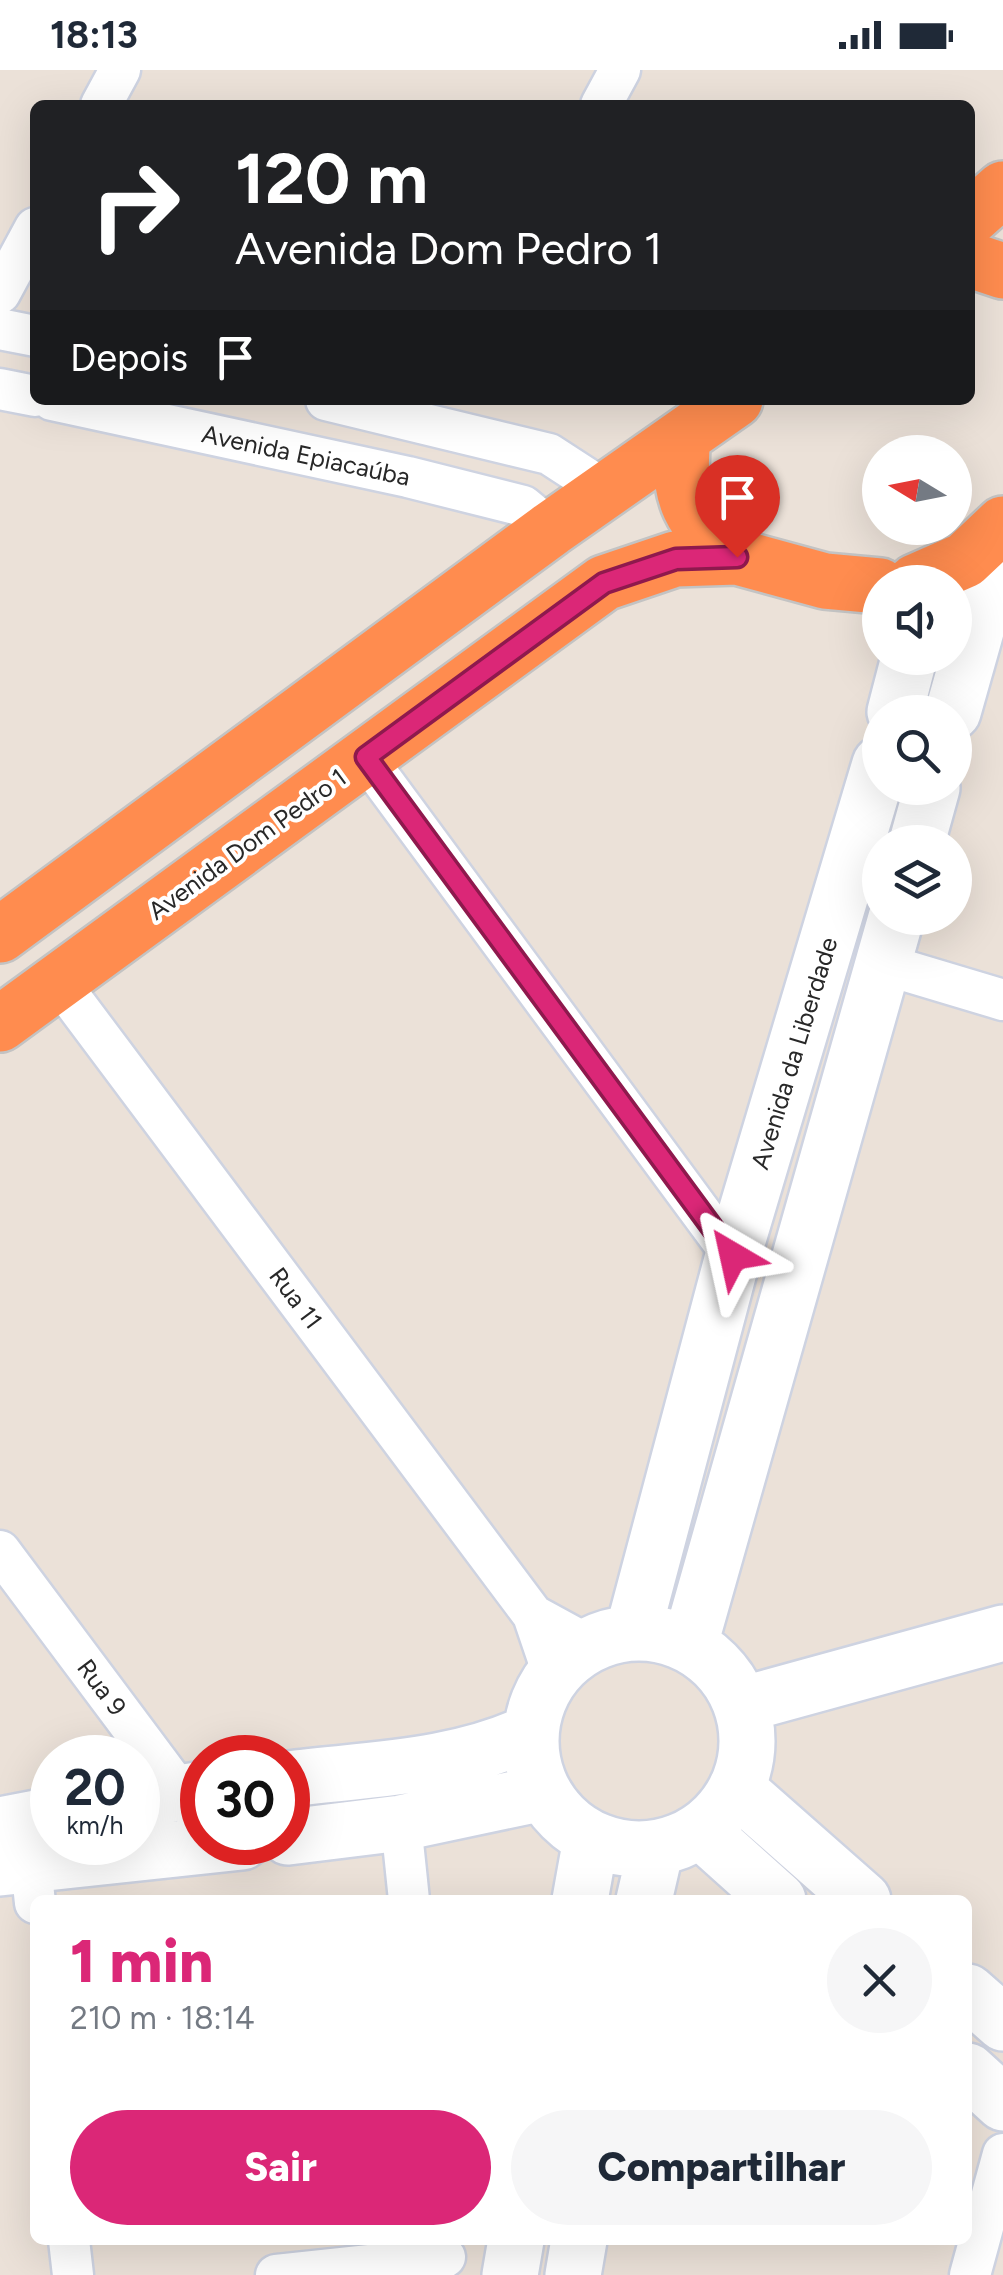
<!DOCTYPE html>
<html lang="pt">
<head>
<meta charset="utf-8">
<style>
	body { margin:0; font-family:Figtree,sans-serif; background:#f6f6f7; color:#1f2937; height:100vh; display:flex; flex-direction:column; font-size:38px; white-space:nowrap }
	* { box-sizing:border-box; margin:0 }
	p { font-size:32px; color:#747a83 }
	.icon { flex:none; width:55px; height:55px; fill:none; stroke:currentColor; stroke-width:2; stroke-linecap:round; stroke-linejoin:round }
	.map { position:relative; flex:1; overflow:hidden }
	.side { position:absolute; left:30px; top:1825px; width:942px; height:350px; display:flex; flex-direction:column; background:#fff; border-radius:15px; box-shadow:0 10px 40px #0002 }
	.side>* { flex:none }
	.banner { position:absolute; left:30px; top:30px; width:945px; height:305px; border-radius:15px; box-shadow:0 10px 40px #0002; background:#202124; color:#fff; overflow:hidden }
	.needle { width:65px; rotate:280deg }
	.controls { position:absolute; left:862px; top:365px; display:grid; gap:20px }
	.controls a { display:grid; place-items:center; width:110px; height:110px; border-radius:50%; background:#fff; box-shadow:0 10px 40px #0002; font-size:50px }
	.speed { position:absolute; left:30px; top:1665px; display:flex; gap:20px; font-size:50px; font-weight:700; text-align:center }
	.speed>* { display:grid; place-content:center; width:130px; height:130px; border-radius:50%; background:#fff; box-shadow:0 10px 40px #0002; line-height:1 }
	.speed small { font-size:25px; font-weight:400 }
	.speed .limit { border:15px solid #d22; background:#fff; color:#111 }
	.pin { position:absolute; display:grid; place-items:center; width:85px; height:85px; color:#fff; margin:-102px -42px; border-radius:50% 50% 50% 0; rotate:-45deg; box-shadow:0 0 10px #0007 }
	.pin .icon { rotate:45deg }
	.me { position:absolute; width:110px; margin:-55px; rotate:324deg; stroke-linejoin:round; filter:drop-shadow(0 0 8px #0008) }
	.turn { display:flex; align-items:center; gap:35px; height:210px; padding:0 40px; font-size:45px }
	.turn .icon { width:130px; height:130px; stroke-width:2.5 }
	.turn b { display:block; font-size:70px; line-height:85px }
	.then { display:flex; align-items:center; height:95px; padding:0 40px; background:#0003; gap:20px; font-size:38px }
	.round { display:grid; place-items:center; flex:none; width:105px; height:105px; border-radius:52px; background:#f6f6f7 }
	.headline { display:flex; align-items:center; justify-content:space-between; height:170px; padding:0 40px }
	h1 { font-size:60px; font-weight:800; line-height:75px; color:#db2777 }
	.button { display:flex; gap:20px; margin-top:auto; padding:20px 40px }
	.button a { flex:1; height:115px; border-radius:60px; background:#db2777; color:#fff; font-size:40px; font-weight:800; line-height:115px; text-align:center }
	.button a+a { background:#f6f6f7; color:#1f2937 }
	.status { display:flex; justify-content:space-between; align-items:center; height:70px; padding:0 50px; background:#fff; direction:ltr }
	.status svg { height:28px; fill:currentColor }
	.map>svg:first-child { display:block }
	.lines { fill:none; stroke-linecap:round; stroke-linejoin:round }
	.street-casing { stroke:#ced3e1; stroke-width:45 }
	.secondary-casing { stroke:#ced3e1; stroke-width:60 }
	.highway-casing { stroke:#c3c3c3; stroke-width:60 }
	.street { stroke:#fff; stroke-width:40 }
	.secondary { stroke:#fff; stroke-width:55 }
	.highway { stroke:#ff8c4f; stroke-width:55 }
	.route-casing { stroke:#8e194d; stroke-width:25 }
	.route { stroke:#db2777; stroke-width:18 }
	.labels { text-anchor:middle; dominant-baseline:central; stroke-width:8; stroke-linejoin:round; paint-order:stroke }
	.street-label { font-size:25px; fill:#282828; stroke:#fff }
</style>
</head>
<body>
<div class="status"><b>18:13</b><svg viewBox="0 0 49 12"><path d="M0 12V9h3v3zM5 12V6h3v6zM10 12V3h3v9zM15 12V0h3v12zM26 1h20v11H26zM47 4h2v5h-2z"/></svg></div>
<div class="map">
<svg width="1003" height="2205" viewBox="0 0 1003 2205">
	<rect width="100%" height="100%" fill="#ebe1d8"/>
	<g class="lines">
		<g class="street-casing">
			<path id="street" d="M 101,35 L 120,0
				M 601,35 L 620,0
				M 0,223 L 35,158
				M 0,259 L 35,266
				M 0,319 L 35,326
				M 52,330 L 408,407 L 523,436 L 551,459
				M 326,330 L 549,384 L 606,421
				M 365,687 L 733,1186
				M 883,894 L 1003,930
				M 59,912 L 533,1545 L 553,1604
				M 0,1481 L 195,1742
				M 533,1545 L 588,1575
				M 401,1753 L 409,1830
				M 31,1795 L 35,1833
				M 69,2170 L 73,2205
				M 276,2205 L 445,2187
				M 970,2205 L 1003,2084"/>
		</g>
		<g class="secondary-casing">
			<path id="secondary" d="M 895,642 L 909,588
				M 953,642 L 1003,465
				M 917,772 L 932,718
				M 633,1562 L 733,1186 L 880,694
				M531 1671a108 108 0 1 1 216 0a108 108 0 1 1-216 0Z
				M 690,1574 L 896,848
				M 741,1635 L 1003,1563
				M 288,1709 C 370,1699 455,1698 531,1662
				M 736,1718 L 863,1830
				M 138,1730 L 202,1719
				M 0,1755 L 52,1745
				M 700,1760 L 778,1830
				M 288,1767 L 401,1753 L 543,1723
				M 0,1798 L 242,1772
				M 580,1830 L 591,1769
				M 644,1830 L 656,1778
				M 968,1922 L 1003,1953
				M 968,2001 L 1003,2033
				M 510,2205 L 516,2170
				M 573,2205 L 579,2170"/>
		</g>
		<g class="highway-casing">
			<path id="highway" d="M 970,148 L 1003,119
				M 970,190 L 1003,201
				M 683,369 C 676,425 690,455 737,487
				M 915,512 L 965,490 L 1003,454
				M 0,865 L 551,459 L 735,330
				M 0,954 L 604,513 L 675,489 L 737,487 L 825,511 L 880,516"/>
		</g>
		<use href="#street" class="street"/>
		<use href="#secondary" class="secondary"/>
		<use href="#highway" class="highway"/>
	</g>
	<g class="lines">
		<g class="route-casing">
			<path id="route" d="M 733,1186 L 366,687 L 604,513 L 676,489 L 737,487"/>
		</g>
		<use href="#route" class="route"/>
	</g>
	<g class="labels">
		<g class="street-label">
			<text transform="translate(306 385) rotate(12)">Avenida Epiacaúba</text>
			<text transform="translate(247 774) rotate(-36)">Avenida Dom Pedro 1</text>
			<text transform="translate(794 983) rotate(-73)">Avenida da Liberdade</text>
			<text transform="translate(296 1228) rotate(53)">Rua 11</text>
			<text transform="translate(102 1617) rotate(53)">Rua 9</text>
		</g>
	</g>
</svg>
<div class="controls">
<a><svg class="needle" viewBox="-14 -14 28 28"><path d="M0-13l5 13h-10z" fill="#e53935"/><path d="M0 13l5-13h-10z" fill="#747a83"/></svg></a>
<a><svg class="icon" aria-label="sound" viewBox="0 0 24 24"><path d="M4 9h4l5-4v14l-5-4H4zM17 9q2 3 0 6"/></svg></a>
<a><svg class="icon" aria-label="search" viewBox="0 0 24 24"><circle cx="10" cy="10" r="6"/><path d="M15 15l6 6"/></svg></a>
<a><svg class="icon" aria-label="layers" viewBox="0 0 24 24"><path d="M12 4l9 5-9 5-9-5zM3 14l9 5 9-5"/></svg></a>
</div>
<div class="speed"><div>20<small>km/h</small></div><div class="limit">30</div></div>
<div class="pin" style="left:737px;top:487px;background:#d93025"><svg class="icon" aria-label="arrive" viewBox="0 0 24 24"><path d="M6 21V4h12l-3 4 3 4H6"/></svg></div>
<svg class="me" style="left:733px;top:1186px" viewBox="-20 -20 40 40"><path d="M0-17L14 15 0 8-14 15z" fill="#db2777" stroke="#fff" stroke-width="4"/></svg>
<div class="banner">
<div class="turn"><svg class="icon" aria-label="right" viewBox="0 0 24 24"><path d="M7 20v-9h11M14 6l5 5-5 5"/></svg><div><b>120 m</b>Avenida Dom Pedro 1</div></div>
<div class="then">Depois<svg class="icon" aria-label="arrive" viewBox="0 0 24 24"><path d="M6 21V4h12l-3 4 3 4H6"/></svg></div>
</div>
<section class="side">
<div class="headline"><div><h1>1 min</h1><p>210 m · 18:14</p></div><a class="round"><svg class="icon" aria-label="close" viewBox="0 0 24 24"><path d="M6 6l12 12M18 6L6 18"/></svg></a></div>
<div class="button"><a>Sair</a><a>Compartilhar</a></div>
</section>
</div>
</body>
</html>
